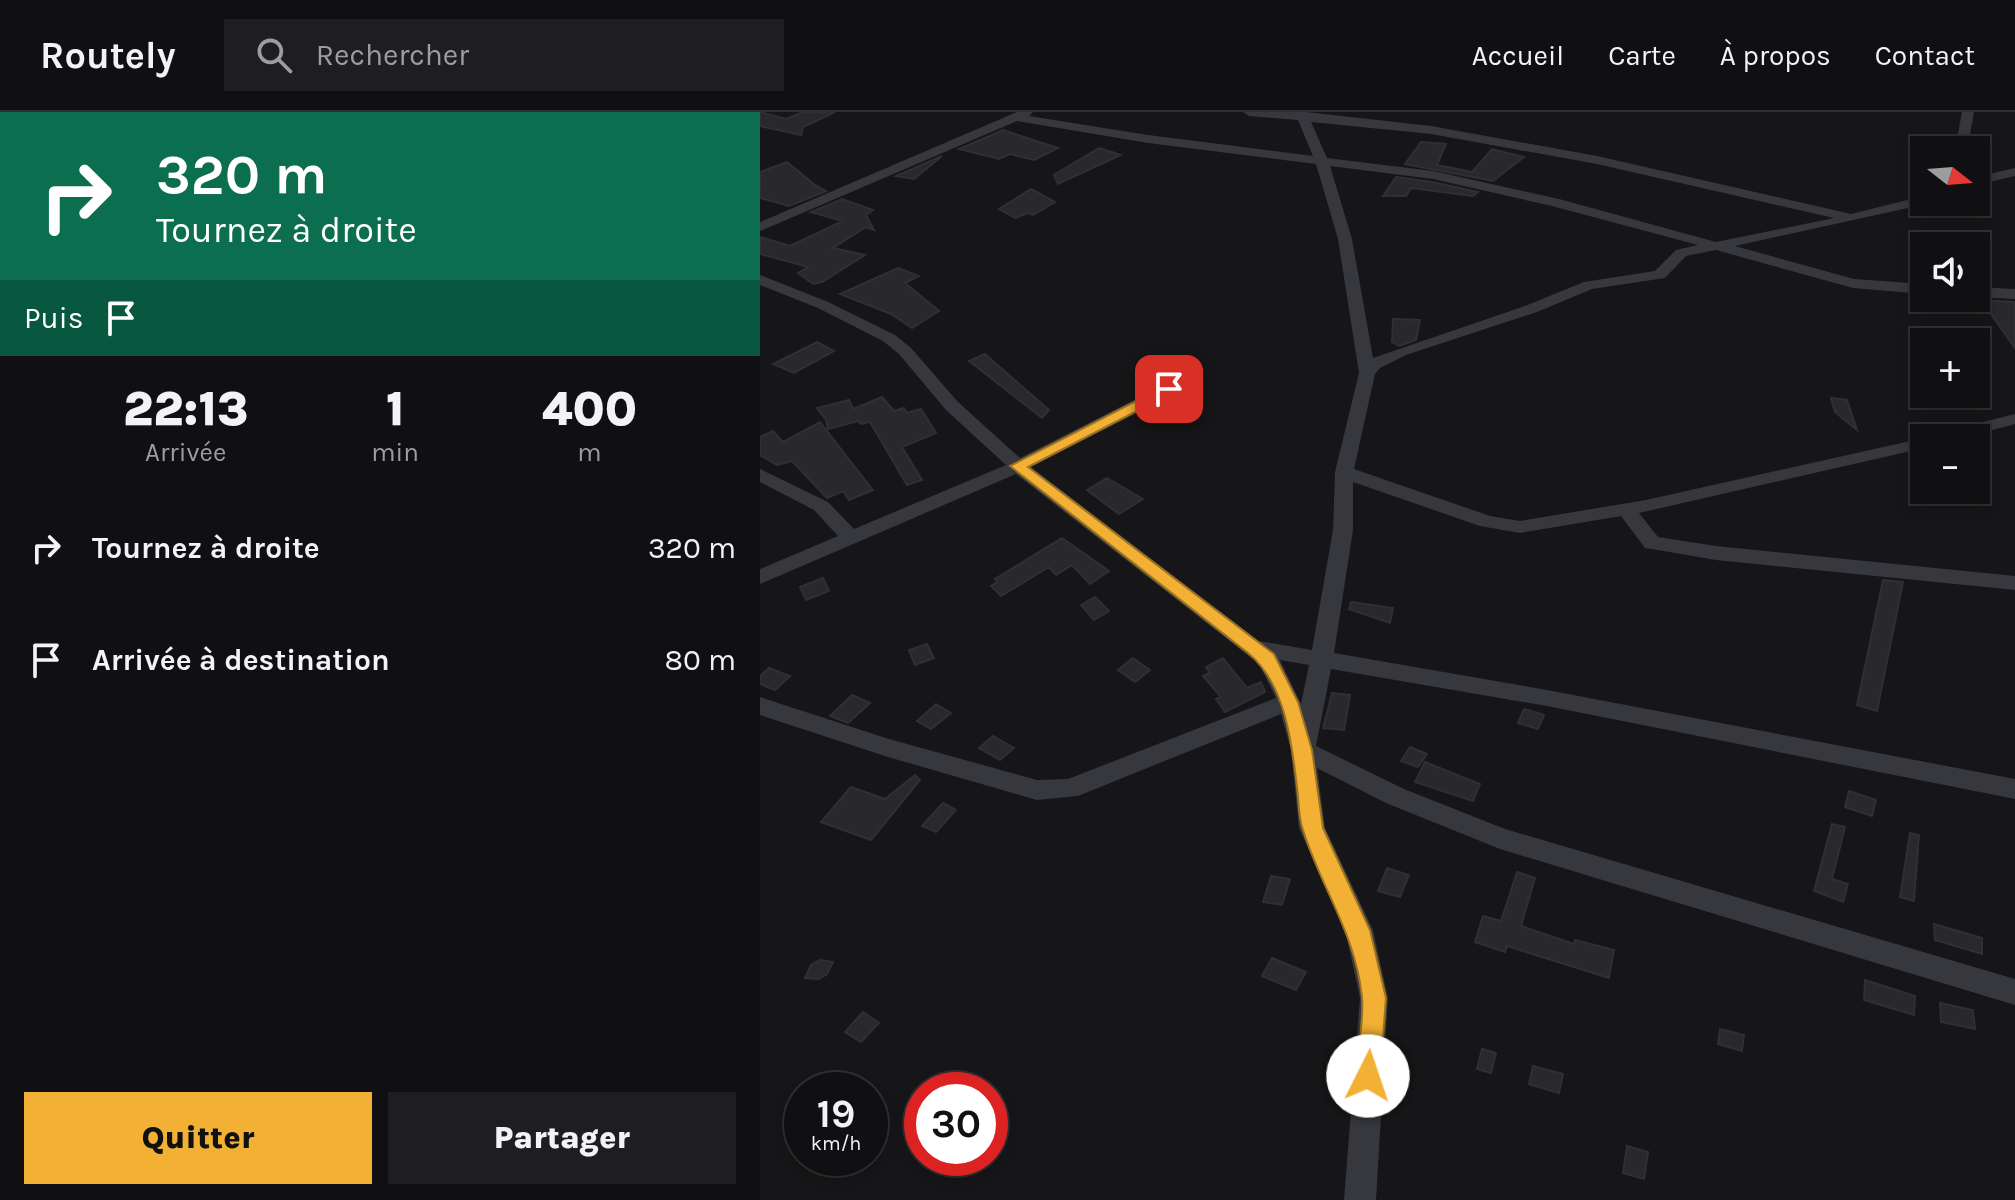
<!DOCTYPE html>
<html lang="fr">
<head>
<meta charset="utf-8">
<style>
	body { margin:0; font-family:Karla,sans-serif; background:#1e1e20; color:#f1f3f6; height:100vh; display:flex; flex-direction:column; font-size:30px; white-space:nowrap }
	* { box-sizing:border-box; margin:0 }
	p { font-size:26px; color:#9c9d9f }
	.icon { flex:none; width:44px; height:44px; fill:none; stroke:currentColor; stroke-width:2; stroke-linecap:round; stroke-linejoin:round }
	.map { position:relative; flex:1; overflow:hidden }
	.details { display:flex; flex-direction:column; background:#101012; width:760px }
	.details>* { flex:none }
	.top-card { background:#0b6e4f; color:#fff; overflow:hidden }
	.needle { width:52px; rotate:107deg }
	.tools { position:absolute; left:1150px; top:24px; display:grid; gap:16px }
	.tools a { display:grid; place-items:center; width:80px; height:80px; border-radius:0px; background:#101012; box-shadow:0 4px 12px #0003,0 0 0 2px #303032; font-size:40px }
	.speed { position:absolute; left:24px; top:960px; display:flex; gap:16px; font-size:40px; font-weight:700; text-align:center }
	.speed>* { display:grid; place-content:center; width:104px; height:104px; border-radius:50%; background:#101012; box-shadow:0 4px 12px #0003,0 0 0 2px #303032; line-height:1 }
	.speed small { font-size:20px; font-weight:400 }
	.speed .limit { border:12px solid #d22; background:#fff; color:#111 }
	.pin { position:absolute; display:grid; place-items:center; width:68px; height:68px; color:#fff; margin:-34px; border-radius:16px; box-shadow:0 4px 12px #0006 }
	.me { position:absolute; width:88px; margin:-44px; rotate:4deg; stroke-linejoin:round; filter:drop-shadow(0 0 6px #0008) }
	.turn { display:flex; align-items:center; gap:28px; height:168px; padding:0 24px; font-size:36px }
	.turn .icon { width:104px; height:104px; stroke-width:2.5 }
	.turn b { display:block; font-size:56px; line-height:68px }
	.then { display:flex; align-items:center; height:76px; padding:0 24px; background:#0003; gap:16px; font-size:30px }
	.eta { display:flex; justify-content:space-evenly; align-items:center; height:136px; text-align:center }
	.eta b { font-size:48px; font-weight:800; line-height:56px }
	.action { display:flex; gap:16px; margin-top:auto; padding:16px 24px }
	.action a { flex:1; height:92px; border-radius:0px; background:#f2b134; color:#111; font-size:32px; font-weight:800; line-height:92px; text-align:center }
	.action a+a { background:#1e1e20; color:#f1f3f6 }
	ul { padding:0; list-style:none }
	li { display:flex; align-items:center; gap:24px; height:112px; padding:0 24px }
	li div { flex:1 }
	li b { display:block; font-size:30px }
	li em { font-style:normal }
	header { display:flex; align-items:center; gap:48px; box-sizing:border-box; height:112px; padding:0 40px; background:#101012; border-bottom:2px solid #303032 }
	header strong { font-size:38px }
	nav { display:flex; gap:44px; margin-inline-start:auto; font-size:28px }
	.search { width:560px; height:72px; background:#1e1e20; display:flex; align-items:center; gap:20px; box-sizing:border-box; padding:0 28px; border-radius:0px; color:#9c9d9f; font-size:30px }
	main { display:flex; flex:1; min-height:0 }
	.map>svg:first-child { display:block }
	.building { fill:#29292c; stroke:#303034; stroke-width:2 }
	.lines { fill:none; stroke-linecap:round; stroke-linejoin:round }
	.street { fill:#37383d; fill-rule:evenodd }
	.route { fill:#f2b134; stroke:#9d7322; stroke-width:2 }
</style>
</head>
<body>
<header>
<strong>Routely</strong>
<div class="search"><svg class="icon" aria-label="search" viewBox="0 0 24 24"><circle cx="10" cy="10" r="6"/><path d="M15 15l6 6"/></svg>Rechercher</div>
<nav><a>Accueil</a><a>Carte</a><a>À propos</a><a>Contact</a></nav>
</header>
<main>
<section class="details">
<div class="top-card">
<div class="turn"><svg class="icon" aria-label="right" viewBox="0 0 24 24"><path d="M7 20v-9h11M14 6l5 5-5 5"/></svg><div><b>320 m</b>Tournez à droite</div></div>
<div class="then">Puis<svg class="icon" aria-label="arrive" viewBox="0 0 24 24"><path d="M6 21V4h12l-3 4 3 4H6"/></svg></div>
</div>
<div class="eta">
<div><b>22:13</b><p>Arrivée</p></div>
<div><b>1</b><p>min</p></div>
<div><b>400</b><p>m</p></div>
</div>
<ul>
<li><svg class="icon" aria-label="right" viewBox="0 0 24 24"><path d="M7 20v-9h11M14 6l5 5-5 5"/></svg><div><b>Tournez à droite</b></div><em>320 m</em></li>
<li><svg class="icon" aria-label="arrive" viewBox="0 0 24 24"><path d="M6 21V4h12l-3 4 3 4H6"/></svg><div><b>Arrivée à destination</b></div><em>80 m</em></li>
</ul>
<div class="action"><a>Quitter</a><a>Partager</a></div>
</section>
<div class="map">
<svg width="1255" height="1088" viewBox="0 0 1255 1088">
	<rect width="100%" height="100%" fill="#161618"/>
	<path class="building" d="M 0,0 L 26,7 L 43,0 L 75,0 L 43,15 L 41,23 L 0,14 Z
		M 243,18 L 273,28 L 298,36 L 274,48 L 250,42 L 239,47 L 199,37 Z
		M 661,30 L 686,32 L 677,53 L 712,60 L 732,37 L 764,45 L 733,69 L 645,52 Z
		M 339,36 L 361,43 L 298,72 L 294,63 Z
		M 182,44 L 154,67 L 136,64 Z
		M 27,50 L 55,73 L 66,79 L 29,94 L 0,86 L 0,60 Z
		M 636,65 L 672,70 L 718,80 L 713,84 L 651,76 L 646,84 L 623,84 Z
		M 271,77 L 295,90 L 273,103 L 268,101 L 255,106 L 239,97 Z
		M 82,87 L 113,98 L 106,103 L 114,118 L 106,115 L 73,136 L 105,143 L 62,170 L 53,172 L 38,161 L 48,155 L 0,142 L 0,125 L 30,134 L 83,109 L 51,100 Z
		M 138,156 L 159,164 L 145,171 L 179,199 L 152,216 L 131,202 L 80,182 Z
		M 1221,188 L 1255,190 L 1255,236 Z
		M 633,207 L 660,208 L 656,228 L 639,234 L 632,230 Z
		M 57,230 L 74,239 L 34,261 L 13,252 Z
		M 225,242 L 289,298 L 282,306 L 209,249 Z
		M 122,285 L 134,299 L 144,296 L 147,301 L 161,297 L 176,321 L 142,335 L 162,368 L 147,373 L 110,310 L 101,312 L 98,309 L 68,317 L 66,308 L 57,296 L 89,288 L 93,297 Z
		M 1071,286 L 1087,288 L 1097,318 L 1075,300 Z
		M 60,310 L 105,368 L 113,378 L 89,388 L 83,379 L 67,386 L 32,349 L 17,353 L 0,343 L 0,325 L 13,319 L 23,330 Z
		M 347,366 L 383,387 L 359,402 L 327,378 Z
		M 302,426 L 349,459 L 330,472 L 312,453 L 296,463 L 289,455 L 241,484 L 231,474 L 237,470 L 235,467 Z
		M 63,466 L 69,479 L 46,488 L 40,475 Z
		M 1123,468 L 1143,470 L 1117,599 L 1097,593 Z
		M 335,485 L 349,499 L 334,508 L 321,493 Z
		M 591,490 L 633,496 L 630,511 L 589,497 Z
		M 167,532 L 174,546 L 155,553 L 149,538 Z
		M 373,546 L 390,558 L 375,570 L 358,558 Z
		M 463,546 L 487,576 L 501,570 L 505,580 L 465,600 L 456,587 L 461,585 L 443,564 L 450,561 L 446,555 Z
		M 9,556 L 30,564 L 15,578 L 0,572 L 0,564 Z
		M 572,581 L 590,583 L 584,618 L 563,616 Z
		M 92,583 L 110,591 L 88,611 L 70,604 Z
		M 176,592 L 191,601 L 171,617 L 157,609 Z
		M 764,597 L 784,603 L 778,617 L 758,611 Z
		M 233,624 L 254,636 L 240,648 L 219,636 Z
		M 650,635 L 667,642 L 658,655 L 641,649 Z
		M 665,650 L 720,672 L 713,689 L 655,670 Z
		M 155,663 L 160,668 L 111,728 L 61,710 L 91,675 L 125,687 Z
		M 1089,679 L 1116,688 L 1112,704 L 1085,695 Z
		M 183,691 L 196,698 L 176,720 L 162,714 Z
		M 1072,712 L 1085,715 L 1072,767 L 1088,772 L 1083,790 L 1054,779 Z
		M 1150,721 L 1159,723 L 1154,789 L 1140,785 Z
		M 627,756 L 649,763 L 640,785 L 618,779 Z
		M 757,760 L 775,766 L 761,814 L 814,832 L 815,828 L 854,838 L 849,866 L 747,834 L 745,840 L 715,830 L 723,804 L 741,809 Z
		M 511,764 L 530,767 L 522,793 L 503,790 Z
		M 1174,812 L 1222,826 L 1222,842 L 1175,828 Z
		M 512,846 L 546,860 L 536,878 L 502,864 Z
		M 60,848 L 73,850 L 67,862 L 59,867 L 45,866 L 51,853 Z
		M 1105,868 L 1155,884 L 1154,903 L 1104,888 Z
		M 1180,891 L 1213,898 L 1215,917 L 1181,910 Z
		M 103,900 L 119,911 L 101,930 L 85,920 Z
		M 960,917 L 984,923 L 982,939 L 958,932 Z
		M 722,937 L 736,941 L 731,961 L 717,957 Z
		M 773,954 L 803,962 L 799,981 L 769,972 Z
		M 867,1034 L 888,1040 L 884,1067 L 863,1061 Z"/>
	<g class="lines">
		<path class="street" d="M 257,0 L 273,0 L 269,4 L 388,23 L 553,44 L 538,8 L 489,4 L 483,0 L 546,0 L 671,14 L 837,44 L 1091,102 L 1147,88 L 1164,79 L 1164,89 L 1157,94 L 975,134 L 1094,167 L 1164,172 L 1164,182 L 1093,176 L 956,138 L 926,144 L 905,166 L 832,177 L 777,200 L 646,243 L 620,256 L 615,262 L 594,357 L 730,404 L 760,409 L 886,388 L 1164,326 L 1164,336 L 879,401 L 898,425 L 956,434 L 1255,464 L 1255,478 L 956,448 L 892,437 L 885,436 L 861,404 L 760,421 L 720,414 L 593,370 L 593,418 L 574,541 L 787,578 L 1255,667 L 1255,687 L 787,594 L 571,557 L 556,634 L 644,677 L 745,717 L 1255,867 L 1255,893 L 740,737 L 626,691 L 557,656 L 565,716 L 613,818 L 628,886 L 616,1088 L 584,1088 L 600,886 L 585,818 L 539,716 L 531,638 L 521,602 L 318,684 L 277,688 L 128,645 L 0,603 L 0,585 L 129,627 L 277,668 L 308,667 L 516,586 L 499,552 L 256,362 L 0,472 L 0,457 L 78,424 L 54,398 L 0,370 L 0,357 L 68,390 L 94,417 L 246,353 L 186,298 L 139,242 L 123,229 L 58,196 L 0,173 L 0,163 L 68,190 L 135,223 L 151,236 L 198,290 L 260,346 L 429,260 L 441,260 L 443,264 L 441,268 L 271,355 L 499,529 L 552,538 L 573,418 L 575,360 L 599,261 L 578,127 L 556,52 L 388,31 L 257,9 L 0,119 L 0,110 ZM 551,10 L 671,22 L 837,52 L 1074,106 L 956,130 L 799,87 L 673,59 L 567,46 ZM 570,54 L 673,67 L 792,94 L 938,133 L 916,138 L 895,159 L 824,170 L 765,194 L 613,246 L 592,127 ZM 520,548 L 549,553 L 541,592 L 540,590 Z
			M 1202,0 L 1214,0 L 1207,38 L 1195,38 Z
			M 1255,56 L 1255,64 L 1216,73 L 1216,65 Z
			M 1216,175 L 1255,177 L 1255,187 L 1216,185 Z
			M 1255,302 L 1255,312 L 1203,326 L 1173,326 L 1176,322 Z"/>
	</g>
	<path class="route" d="M 409,272 L 414,274 L 414,280 L 268,355 L 514,542 L 538,590 L 552,638 L 563,716 L 610,818 L 626,886 L 620,964 L 617,972 L 608,976 L 599,972 L 595,964 C 598,939 604,910 602,885 C 595,820 561,776 543,718 C 538,705 539,689 537,676 C 532,631 525,571 488,541 L 250,354 Z"/>
</svg>
<div class="tools">
<a><svg class="needle" viewBox="-14 -14 28 28"><path d="M0-13l5 13h-10z" fill="#e53935"/><path d="M0 13l5-13h-10z" fill="#9c9d9f"/></svg></a>
<a><svg class="icon" aria-label="sound" viewBox="0 0 24 24"><path d="M4 9h4l5-4v14l-5-4H4zM17 9q2 3 0 6"/></svg></a>
<a>+</a>
<a>−</a>
</div>
<div class="speed"><div>19<small>km/h</small></div><div class="limit">30</div></div>
<div class="pin" style="left:409px;top:277px;background:#d93025"><svg class="icon" aria-label="arrive" viewBox="0 0 24 24"><path d="M6 21V4h12l-3 4 3 4H6"/></svg></div>
<svg class="me" style="left:608px;top:964px" viewBox="-20 -20 40 40"><circle r="19" fill="#fff"/><path d="M0-13L10 11 0 6-10 11z" fill="#f2b134"/></svg>
</div>
</main>
</body>
</html>
